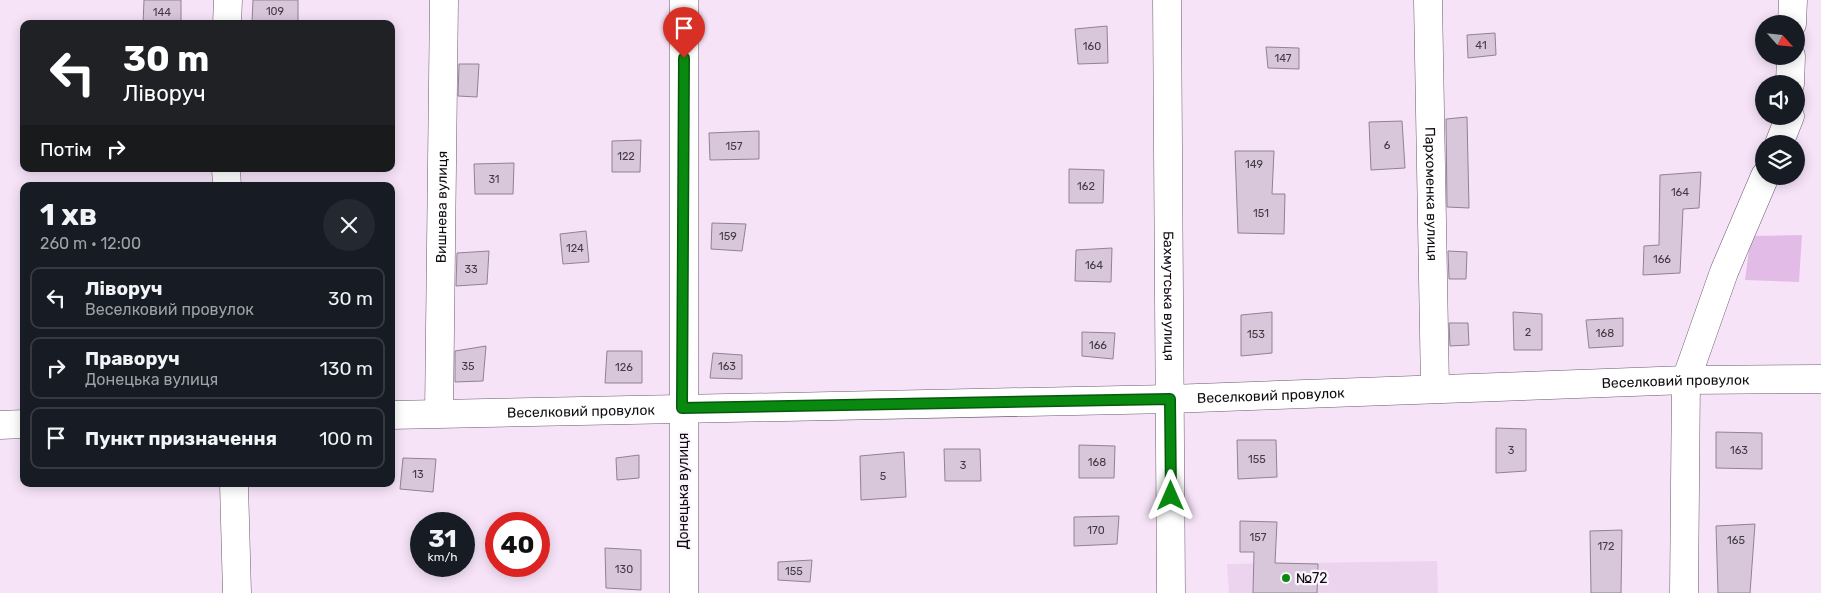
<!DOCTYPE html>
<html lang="uk">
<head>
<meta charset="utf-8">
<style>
	body { margin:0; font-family:Rubik,sans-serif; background:#242831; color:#f1f3f6; height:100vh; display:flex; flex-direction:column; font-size:19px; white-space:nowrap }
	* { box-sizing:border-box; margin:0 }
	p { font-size:16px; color:#9ea1a6 }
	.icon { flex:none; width:28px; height:28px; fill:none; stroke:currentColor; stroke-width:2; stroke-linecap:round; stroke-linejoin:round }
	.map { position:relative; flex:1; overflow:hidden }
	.details { position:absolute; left:20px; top:182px; width:375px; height:305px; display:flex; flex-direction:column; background:#171b24; border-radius:10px; box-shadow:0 2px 12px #0003 }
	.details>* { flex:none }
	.banner { position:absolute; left:20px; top:20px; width:375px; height:152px; border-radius:10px; box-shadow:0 2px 12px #0003; background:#202124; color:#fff; overflow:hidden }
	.needle { width:32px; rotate:117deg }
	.tools { position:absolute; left:1755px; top:15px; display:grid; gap:10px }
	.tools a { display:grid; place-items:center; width:50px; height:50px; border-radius:50%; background:#171b24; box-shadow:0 2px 12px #0003; font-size:25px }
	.speed { position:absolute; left:410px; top:512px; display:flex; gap:10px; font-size:25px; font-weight:700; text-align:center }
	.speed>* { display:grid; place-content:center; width:65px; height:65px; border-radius:50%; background:#171b24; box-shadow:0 2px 12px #0003; line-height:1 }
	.speed small { font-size:12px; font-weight:400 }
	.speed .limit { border:8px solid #d22; background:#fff; color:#111 }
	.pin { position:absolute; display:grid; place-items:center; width:42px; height:42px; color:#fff; margin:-51px -21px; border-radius:50% 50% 50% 0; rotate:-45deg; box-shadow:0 0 5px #0007 }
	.pin .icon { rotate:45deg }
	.me { position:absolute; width:55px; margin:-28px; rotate:0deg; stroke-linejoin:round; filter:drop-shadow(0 0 4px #0008) }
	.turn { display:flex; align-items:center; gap:18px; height:105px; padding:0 20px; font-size:22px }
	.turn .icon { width:65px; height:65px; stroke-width:2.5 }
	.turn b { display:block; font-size:35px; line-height:42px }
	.then { display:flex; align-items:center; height:48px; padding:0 20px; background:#0003; gap:10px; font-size:19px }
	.round { display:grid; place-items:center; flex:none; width:52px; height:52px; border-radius:26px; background:#242831 }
	.head { display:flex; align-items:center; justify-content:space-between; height:85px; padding:0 20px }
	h1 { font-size:30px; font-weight:700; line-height:38px }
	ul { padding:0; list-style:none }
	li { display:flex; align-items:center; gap:15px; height:62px; margin:0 10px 8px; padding:0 10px; border:2px solid #363941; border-radius:10px }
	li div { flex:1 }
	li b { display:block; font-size:19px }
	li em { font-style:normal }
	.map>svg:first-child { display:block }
	.built { fill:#ecd4ef }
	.green { fill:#e2bce6 }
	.building { fill:#d8c6da; stroke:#928194 }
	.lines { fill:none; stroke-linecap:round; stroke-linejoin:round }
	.minor-casing { stroke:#6a5a6c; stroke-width:29 }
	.minor { stroke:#fff; stroke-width:28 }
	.route-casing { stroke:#06590b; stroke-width:12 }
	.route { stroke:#0a8911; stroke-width:9 }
	.poi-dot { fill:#0a8911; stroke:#fcf4fd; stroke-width:2 }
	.labels { text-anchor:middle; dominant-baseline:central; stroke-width:4.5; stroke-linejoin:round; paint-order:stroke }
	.number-label { font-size:11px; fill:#433a44 }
	.street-label { font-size:14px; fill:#110b12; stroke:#fcf4fd }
	.poi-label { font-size:14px; fill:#110b12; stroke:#fcf4fd; text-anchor:start }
</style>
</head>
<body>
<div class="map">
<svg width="1821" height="593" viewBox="0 0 1821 593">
	<rect width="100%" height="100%" fill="#f6e3f8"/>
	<path class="built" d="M 1437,561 L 1438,593 L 1229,593 L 1227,564 Z"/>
	<path class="green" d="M 1802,235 L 1799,282 L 1745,280 L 1751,236 Z"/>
	<path class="building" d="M 144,0 L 181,0 L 181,24 L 143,24 Z
		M 253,0 L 298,0 L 298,24 L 252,22 Z
		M 1107,26 L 1108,63 L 1078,64 L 1075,29 Z
		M 1495,33 L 1496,55 L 1468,58 L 1467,35 Z
		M 1266,47 L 1299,48 L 1299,69 L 1268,68 Z
		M 459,64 L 479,64 L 477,97 L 458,96 Z
		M 1467,117 L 1469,208 L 1447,207 L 1446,119 Z
		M 1402,121 L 1405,168 L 1371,170 L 1369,122 Z
		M 759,131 L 759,159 L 710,160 L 709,133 Z
		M 641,140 L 640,172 L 612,172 L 612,141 Z
		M 1235,151 L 1274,151 L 1272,194 L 1285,194 L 1284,234 L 1238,233 Z
		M 514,163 L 513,194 L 475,194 L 474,164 Z
		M 1069,169 L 1104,170 L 1103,203 L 1069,203 Z
		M 1701,172 L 1699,208 L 1683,209 L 1680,273 L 1643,275 L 1644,246 L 1659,245 L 1660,175 Z
		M 712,223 L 746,224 L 742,251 L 711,249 Z
		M 586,231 L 589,262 L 563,264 L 560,234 Z
		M 1112,248 L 1111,282 L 1075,281 L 1076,250 Z
		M 489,251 L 487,284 L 456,286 L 457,253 Z
		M 1448,251 L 1467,252 L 1466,279 L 1449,279 Z
		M 1272,312 L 1272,353 L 1241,356 L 1241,315 Z
		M 1513,312 L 1542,314 L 1542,350 L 1514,350 Z
		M 1623,318 L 1623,346 L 1589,348 L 1586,320 Z
		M 1449,323 L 1468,323 L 1469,345 L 1450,346 Z
		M 1082,332 L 1115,333 L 1113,359 L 1082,356 Z
		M 486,346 L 483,381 L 455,382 L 455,351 Z
		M 607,351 L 642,351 L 642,383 L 605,383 Z
		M 713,353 L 742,355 L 742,379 L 710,378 Z
		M 1496,428 L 1526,429 L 1526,471 L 1496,473 Z
		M 1716,432 L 1762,433 L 1762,469 L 1716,468 Z
		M 1237,440 L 1276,440 L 1277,477 L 1238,479 Z
		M 1079,445 L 1115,446 L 1114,478 L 1079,478 Z
		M 944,449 L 980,449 L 981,481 L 945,481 Z
		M 904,452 L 906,497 L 861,500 L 860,456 Z
		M 639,455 L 639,478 L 617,480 L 616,458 Z
		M 403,458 L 436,459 L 433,492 L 400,489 Z
		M 1119,516 L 1117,544 L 1074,546 L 1074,517 Z
		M 1240,521 L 1277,522 L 1275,563 L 1318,564 L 1317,593 L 1253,593 L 1254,552 L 1240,552 Z
		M 1755,524 L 1750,593 L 1718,593 L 1716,526 Z
		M 1622,530 L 1621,593 L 1591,593 L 1590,531 Z
		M 605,548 L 641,550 L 641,590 L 606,588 Z
		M 812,560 L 810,582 L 778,580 L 778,562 Z"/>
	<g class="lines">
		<g class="minor-casing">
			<g id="minor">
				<path id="s1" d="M 1167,0 L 1171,593"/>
				<path id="s2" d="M 1428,0 L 1435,388"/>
				<path d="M 227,24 L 228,0"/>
				<path d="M 1792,24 L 1793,0"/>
				<path d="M 1790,84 L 1791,56"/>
				<path d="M 1779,144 L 1790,116"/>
				<path d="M 226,169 L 227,186"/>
				<path id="s3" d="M 439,413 L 444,0"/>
				<path id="s4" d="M 391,415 L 1170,399 L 1686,380 L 1821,379"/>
				<path d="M 0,425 L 24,424"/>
				<path d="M 234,484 L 237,593"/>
				<path d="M 684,593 L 684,0"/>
				<path d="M 1684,593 L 1686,380 L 1724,272 L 1765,176"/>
			</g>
		</g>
		<use href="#minor" class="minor"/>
	</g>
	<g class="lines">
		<g class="route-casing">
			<path id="route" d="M 684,58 L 682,408 L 1170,399 L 1171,496"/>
		</g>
		<use href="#route" class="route"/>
	</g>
	<circle class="poi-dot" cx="1286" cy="578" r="5"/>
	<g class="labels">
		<g class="number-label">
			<text x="275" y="11">109</text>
			<text x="162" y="12">144</text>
			<text x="1481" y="45">41</text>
			<text x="1092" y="46">160</text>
			<text x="1283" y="58">147</text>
			<text x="1387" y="145">6</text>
			<text x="734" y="146">157</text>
			<text x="626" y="156">122</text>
			<text x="1254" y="164">149</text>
			<text x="494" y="179">31</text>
			<text x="1086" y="186">162</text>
			<text x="1680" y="192">164</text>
			<text x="1261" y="213">151</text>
			<text x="728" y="236">159</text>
			<text x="575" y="248">124</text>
			<text x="1662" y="259">166</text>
			<text x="1094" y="265">164</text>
			<text x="471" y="269">33</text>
			<text x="1528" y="332">2</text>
			<text x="1605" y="333">168</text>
			<text x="1256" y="334">153</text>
			<text x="1098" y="345">166</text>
			<text x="468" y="366">35</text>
			<text x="727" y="366">163</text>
			<text x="624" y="367">126</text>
			<text x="1511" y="450">3</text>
			<text x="1739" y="450">163</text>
			<text x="1257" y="459">155</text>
			<text x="1097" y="462">168</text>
			<text x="963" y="465">3</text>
			<text x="418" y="474">13</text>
			<text x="883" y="476">5</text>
			<text x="1096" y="530">170</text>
			<text x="1258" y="537">157</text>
			<text x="1736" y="540">165</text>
			<text x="1606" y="546">172</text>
			<text x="624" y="569">130</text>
			<text x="794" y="571">155</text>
		</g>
		<g class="street-label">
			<text stroke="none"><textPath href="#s2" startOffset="194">Пархоменка вулиця</textPath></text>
			<text stroke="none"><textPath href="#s3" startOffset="206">Вишнева вулиця</textPath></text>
			<text stroke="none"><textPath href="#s1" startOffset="296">Бахмутська вулиця</textPath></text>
			<text stroke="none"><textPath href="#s4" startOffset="1285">Веселковий провулок</textPath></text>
			<text stroke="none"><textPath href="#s4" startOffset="880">Веселковий провулок</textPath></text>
			<text stroke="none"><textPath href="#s4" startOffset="190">Веселковий провулок</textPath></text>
			<text transform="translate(683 491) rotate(-90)">Донецька вулиця</text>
		</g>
		<g class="poi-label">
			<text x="1296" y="578">№72</text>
		</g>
	</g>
</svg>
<div class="tools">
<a><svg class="needle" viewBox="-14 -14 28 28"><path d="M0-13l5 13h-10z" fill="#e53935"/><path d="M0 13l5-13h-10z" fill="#9ea1a6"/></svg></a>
<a><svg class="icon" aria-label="sound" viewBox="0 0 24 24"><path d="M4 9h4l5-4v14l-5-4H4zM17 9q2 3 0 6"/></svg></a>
<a><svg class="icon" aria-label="layers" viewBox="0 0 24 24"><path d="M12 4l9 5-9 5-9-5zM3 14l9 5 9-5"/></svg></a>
</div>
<div class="speed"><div>31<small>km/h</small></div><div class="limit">40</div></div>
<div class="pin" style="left:684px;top:58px;background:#d93025"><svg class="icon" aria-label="arrive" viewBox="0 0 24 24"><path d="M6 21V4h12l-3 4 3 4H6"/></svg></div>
<svg class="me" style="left:1171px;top:496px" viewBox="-20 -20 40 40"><path d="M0-17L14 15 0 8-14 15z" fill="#0a8911" stroke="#fff" stroke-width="4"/></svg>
<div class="banner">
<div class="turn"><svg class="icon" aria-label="left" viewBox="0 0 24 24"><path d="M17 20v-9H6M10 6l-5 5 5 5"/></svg><div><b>30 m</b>Ліворуч</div></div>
<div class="then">Потім<svg class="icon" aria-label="right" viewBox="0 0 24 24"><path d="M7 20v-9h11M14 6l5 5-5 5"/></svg></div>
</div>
<section class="details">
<div class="head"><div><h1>1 хв</h1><p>260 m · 12:00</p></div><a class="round"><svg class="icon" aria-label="close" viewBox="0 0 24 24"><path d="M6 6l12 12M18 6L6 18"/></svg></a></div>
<ul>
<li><svg class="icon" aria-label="left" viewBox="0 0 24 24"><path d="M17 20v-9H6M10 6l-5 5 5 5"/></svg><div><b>Ліворуч</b><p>Веселковий провулок</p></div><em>30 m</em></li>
<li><svg class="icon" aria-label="right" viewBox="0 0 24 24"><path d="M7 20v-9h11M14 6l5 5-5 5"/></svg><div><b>Праворуч</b><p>Донецька вулиця</p></div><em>130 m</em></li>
<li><svg class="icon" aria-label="arrive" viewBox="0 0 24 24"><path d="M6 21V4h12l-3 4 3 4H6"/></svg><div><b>Пункт призначення</b></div><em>100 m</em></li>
</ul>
</section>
</div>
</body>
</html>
